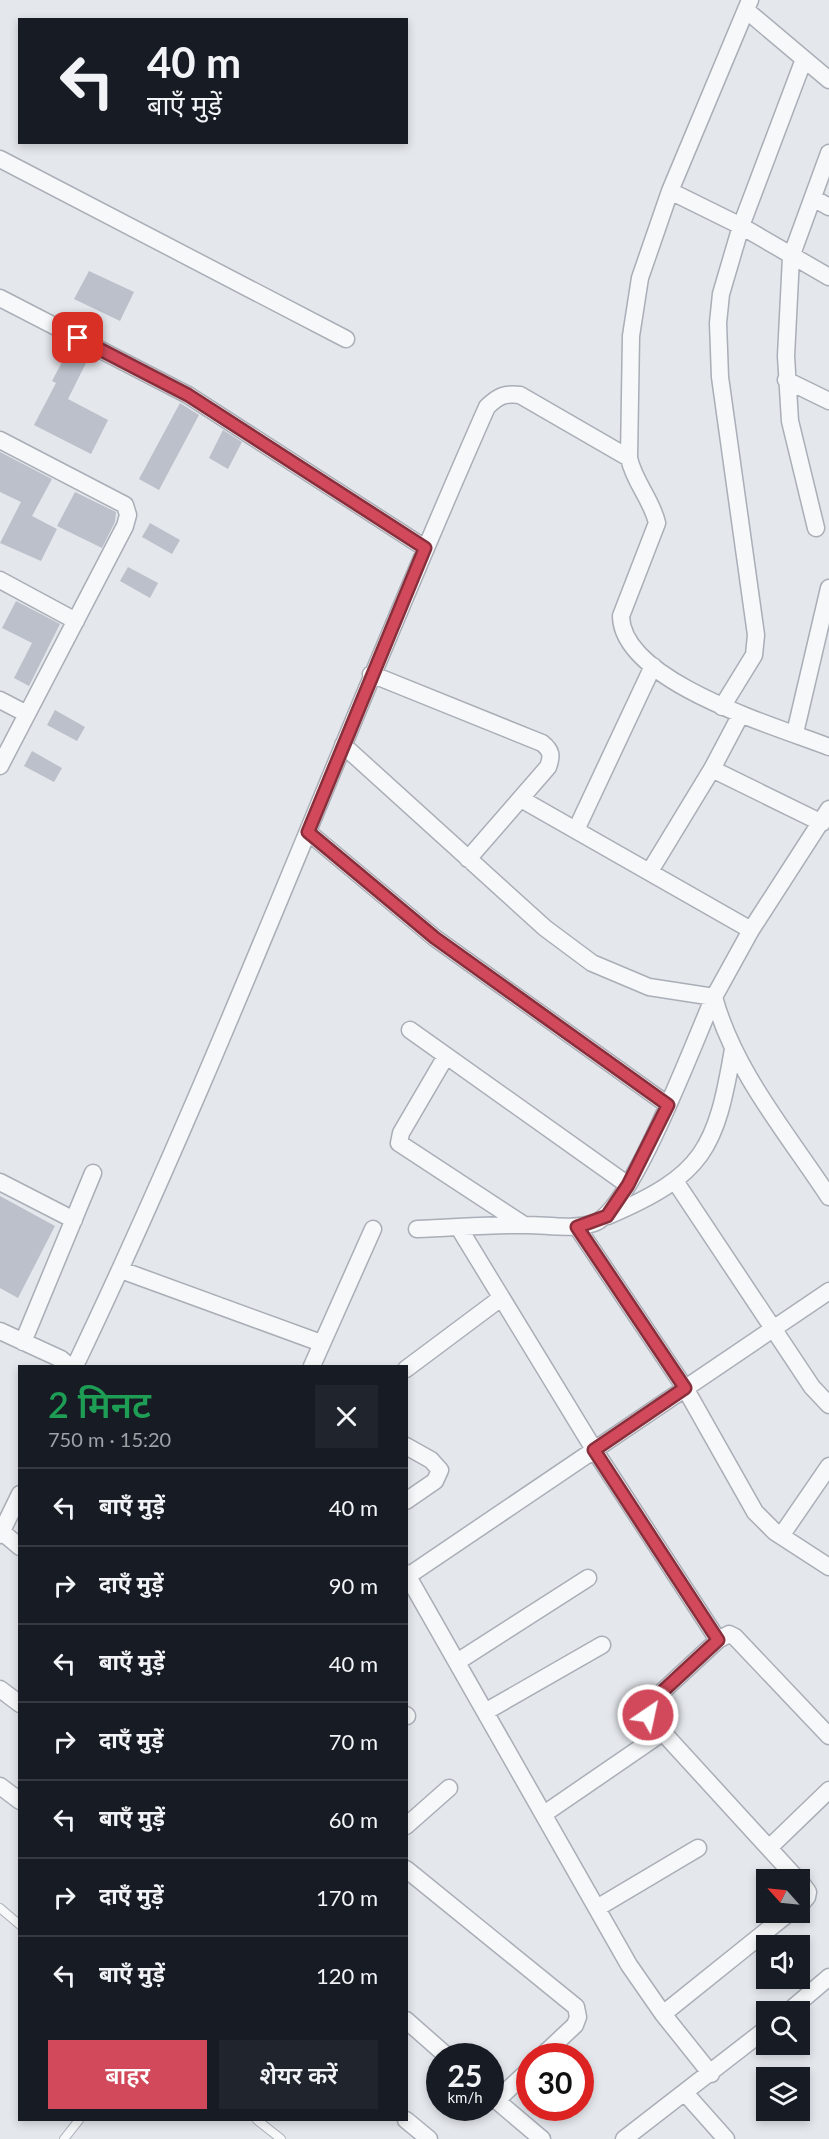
<!DOCTYPE html>
<html lang="hi">
<head>
<meta charset="utf-8">
<style>
	body { margin:0; font-family:Lato,"Noto Sans Devanagari",sans-serif; background:#20242c; color:#f1f3f6; height:100vh; display:flex; flex-direction:column; font-size:22px; white-space:nowrap }
	* { box-sizing:border-box; margin:0 }
	p { font-size:20px; color:#9ea1a6 }
	.icon { flex:none; width:33px; height:33px; fill:none; stroke:currentColor; stroke-width:2; stroke-linecap:round; stroke-linejoin:round }
	.map { position:relative; flex:1; overflow:hidden }
	.drawer { position:absolute; left:18px; top:1365px; width:390px; height:756px; display:flex; flex-direction:column; background:#171b24; border-radius:0px; box-shadow:0 3px 9px #0003 }
	.drawer>* { flex:none }
	.hud { position:absolute; left:18px; top:18px; width:390px; height:126px; border-radius:0px; box-shadow:0 3px 9px #0003; background:#171b24; color:#f1f3f6; overflow:hidden }
	.needle { width:39px; rotate:297deg }
	.controls { position:absolute; left:756px; top:1869px; display:grid; gap:12px }
	.controls a { display:grid; place-items:center; width:54px; height:54px; border-radius:0px; background:#171b24; box-shadow:0 3px 9px #0003; font-size:30px }
	.speed { position:absolute; left:426px; top:2043px; display:flex; gap:12px; font-size:30px; font-weight:700; text-align:center }
	.speed>* { display:grid; place-content:center; width:78px; height:78px; border-radius:50%; background:#171b24; box-shadow:0 3px 9px #0003; line-height:1 }
	.speed small { font-size:15px; font-weight:400 }
	.speed .limit { border:9px solid #d22; background:#fff; color:#111 }
	.pin { position:absolute; display:grid; place-items:center; width:51px; height:51px; color:#fff; margin:-26px; border-radius:12px; box-shadow:0 3px 9px #0006 }
	.me { position:absolute; width:66px; margin:-33px; rotate:34deg; stroke-linejoin:round; filter:drop-shadow(0 0 4px #0008) }
	.turn { display:flex; align-items:center; gap:21px; height:126px; padding:0 30px; font-size:27px }
	.turn .icon { width:78px; height:78px; stroke-width:2.5 }
	.turn b { display:block; font-size:42px; line-height:51px }
	.round { display:grid; place-items:center; flex:none; width:63px; height:63px; border-radius:0px; background:#20242c }
	.headline { display:flex; align-items:center; justify-content:space-between; height:102px; padding:0 30px }
	h1 { font-size:36px; font-weight:600; line-height:45px; color:#1e9e55 }
	.action { display:flex; gap:12px; margin-top:auto; padding:12px 30px }
	.action a { flex:1; height:69px; border-radius:0px; background:#d1495b; color:#fff; font-size:24px; font-weight:600; line-height:69px; text-align:center }
	.action a+a { background:#20242c; color:#f1f3f6 }
	ul { padding:0; list-style:none }
	li { display:flex; align-items:center; gap:18px; height:78px; padding:0 30px; border-top:2px solid #363941 }
	li div { flex:1 }
	li b { display:block; font-size:22px }
	li em { font-style:normal }
	.map>svg:first-child { display:block }
	.building { fill:#bbc0ca }
	.lines { fill:none; stroke-linecap:round; stroke-linejoin:round }
	.service-casing { stroke:#a9aeb7; stroke-width:10 }
	.minor-casing { stroke:#a9aeb7; stroke-width:19 }
	.service { stroke:#f7f8fa; stroke-width:8 }
	.minor { stroke:#f7f8fa; stroke-width:16 }
	.route-casing { stroke:#882f3b; stroke-width:15 }
	.route { stroke:#d1495b; stroke-width:10 }
</style>
</head>
<body>
<div class="map">
<svg width="829" height="2139" viewBox="0 0 829 2139">
	<rect width="100%" height="100%" fill="#e4e7ec"/>
	<path class="building" d="M 89,271 L 134,292 L 120,321 L 74,299 Z
		M 70,347 L 89,357 L 68,399 L 108,420 L 91,454 L 34,425 L 56,383 L 52,381 Z
		M 180,403 L 199,415 L 159,490 L 139,479 Z
		M 223,430 L 242,442 L 228,469 L 209,458 Z
		M 0,452 L 52,479 L 32,516 L 57,529 L 41,561 L 0,543 L 21,502 L 0,492 Z
		M 75,492 L 116,512 L 115,522 L 102,548 L 57,526 Z
		M 150,523 L 180,540 L 172,554 L 142,537 Z
		M 128,567 L 158,583 L 150,598 L 120,581 Z
		M 16,601 L 60,624 L 29,686 L 14,678 L 32,643 L 2,628 Z
		M 55,710 L 85,727 L 77,741 L 47,725 Z
		M 32,751 L 62,768 L 54,782 L 24,766 Z
		M 0,1196 L 55,1226 L 18,1298 L 0,1288 Z"/>
	<g class="lines">
		<g class="service-casing">
			<path id="service" d="M 0,1908 L 20,1925
				M 257,2120 L 281,2139
				M 64,2139 L 79,2120"/>
		</g>
		<g class="minor-casing">
			<path id="minor" d="M 750,0 L 670,191 L 640,278 L 631,336 L 629,458 C 634,482 652,500 657,523 L 621,616 C 622,682 778,727 829,747
				M 746,10 L 829,80
				M 0,159 L 346,339
				M 670,191 L 741,226 L 829,277
				M 813,198 L 829,207
				M 0,298 L 188,395 L 425,548
				M 786,380 L 829,401
				M 0,440 L 125,505 L 128,515 L 125,526 L 0,766
				M 816,528 L 790,421 L 786,356 L 791,257 L 829,153
				M 0,580 L 76,621
				M 371,674 L 542,743 C 552,751 552,756 548,767 L 468,859
				M 0,700 L 27,714
				M 722,707 L 754,655 L 756,635 L 720,377 L 718,323 L 721,294 L 741,226 L 804,59
				M 795,733 L 829,588
				M 343,745 L 545,928 L 592,963 L 649,987 L 714,997 C 695,1039 632,1210 594,1223 C 572,1230 548,1225 526,1225 C 490,1224 453,1228 417,1229
				M 712,769 L 822,823
				M 521,799 L 751,930
				M 829,809 L 751,930 L 714,997 C 734,1071 787,1133 829,1197
				M 576,830 L 653,666
				M 308,832 L 435,938 L 668,1105
				M 650,871 L 712,769 L 740,716
				M 410,1030 L 628,1185
				M 446,1056 L 401,1133 L 399,1143 L 524,1225
				M 675,1181 L 812,1387 L 829,1405
				M 0,1182 L 74,1220
				M 608,1216 C 704,1175 716,1149 733,1049
				M 577,1227 L 685,1388 L 755,1512 L 775,1532 L 829,1567
				M 459,1228 L 595,1451 L 718,1640 L 650,1703 L 647,1715 L 798,1880
				M 121,1270 L 321,1343
				M 0,1331 L 61,1359 L 69,1366
				M 23,1342 L 93,1173
				M 75,1366 C 225,1052 346,725 487,407 C 498,396 505,393 520,395 L 629,458
				M 312,1366 L 373,1229
				M 406,1369 L 501,1298
				M 406,1446 L 431,1460 L 440,1470 L 435,1481 L 406,1501
				M 2,1532 L 20,1547
				M 0,1535 L 20,1494
				M 781,1536 L 829,1466
				M 406,1573 L 629,1965 L 663,2014 L 711,2074
				M 408,1576 L 829,1291
				M 718,1640 L 729,1634 L 735,1637 L 829,1736
				M 457,1662 L 588,1578
				M 0,1689 L 20,1704
				M 485,1712 L 602,1645
				M 406,1715 L 407,1716
				M 0,1786 L 20,1801
				M 544,1814 L 662,1733
				M 406,1826 L 449,1788
				M 770,1847 L 829,1790
				M 406,1869 L 576,2007 L 578,2017 L 575,2025 L 542,2056
				M 800,1881 L 808,1892 L 807,1897 L 800,1905
				M 597,1908 L 698,1848
				M 788,2012 L 829,1977
				M 663,2014 L 790,1912
				M 406,2020 L 447,2056
				M 686,2094 L 726,2139
				M 490,2095 L 542,2139
				M 497,2100 L 530,2069
				M 406,2120 L 429,2139
				M 624,2139 L 766,2029"/>
		</g>
		<use href="#service" class="service"/>
		<use href="#minor" class="minor"/>
	</g>
	<g class="lines">
		<g class="route-casing">
			<path id="route" d="M 78,338 L 188,395 L 425,548 L 308,832 L 435,938 L 668,1105 L 628,1185 L 607,1216 L 577,1227 L 685,1388 L 594,1450 L 718,1640 L 650,1703 L 648,1715"/>
		</g>
		<use href="#route" class="route"/>
	</g>
</svg>
<div class="controls">
<a><svg class="needle" viewBox="-14 -14 28 28"><path d="M0-13l5 13h-10z" fill="#e53935"/><path d="M0 13l5-13h-10z" fill="#9ea1a6"/></svg></a>
<a><svg class="icon" aria-label="sound" viewBox="0 0 24 24"><path d="M4 9h4l5-4v14l-5-4H4zM17 9q2 3 0 6"/></svg></a>
<a><svg class="icon" aria-label="search" viewBox="0 0 24 24"><circle cx="10" cy="10" r="6"/><path d="M15 15l6 6"/></svg></a>
<a><svg class="icon" aria-label="layers" viewBox="0 0 24 24"><path d="M12 4l9 5-9 5-9-5zM3 14l9 5 9-5"/></svg></a>
</div>
<div class="speed"><div>25<small>km/h</small></div><div class="limit">30</div></div>
<div class="pin" style="left:78px;top:338px;background:#d93025"><svg class="icon" aria-label="arrive" viewBox="0 0 24 24"><path d="M6 21V4h12l-3 4 3 4H6"/></svg></div>
<svg class="me" style="left:648px;top:1715px" viewBox="-20 -20 40 40"><circle r="17" fill="#d1495b" stroke="#fff" stroke-width="3"/><path d="M0-11L8 9 0 5-8 9z" fill="#fff"/></svg>
<div class="hud">
<div class="turn"><svg class="icon" aria-label="left" viewBox="0 0 24 24"><path d="M17 20v-9H6M10 6l-5 5 5 5"/></svg><div><b>40 m</b>बाएँ मुड़ें</div></div>
</div>
<section class="drawer">
<div class="headline"><div><h1>2 मिनट</h1><p>750 m · 15:20</p></div><a class="round"><svg class="icon" aria-label="close" viewBox="0 0 24 24"><path d="M6 6l12 12M18 6L6 18"/></svg></a></div>
<ul>
<li><svg class="icon" aria-label="left" viewBox="0 0 24 24"><path d="M17 20v-9H6M10 6l-5 5 5 5"/></svg><div><b>बाएँ मुड़ें</b></div><em>40 m</em></li>
<li><svg class="icon" aria-label="right" viewBox="0 0 24 24"><path d="M7 20v-9h11M14 6l5 5-5 5"/></svg><div><b>दाएँ मुड़ें</b></div><em>90 m</em></li>
<li><svg class="icon" aria-label="left" viewBox="0 0 24 24"><path d="M17 20v-9H6M10 6l-5 5 5 5"/></svg><div><b>बाएँ मुड़ें</b></div><em>40 m</em></li>
<li><svg class="icon" aria-label="right" viewBox="0 0 24 24"><path d="M7 20v-9h11M14 6l5 5-5 5"/></svg><div><b>दाएँ मुड़ें</b></div><em>70 m</em></li>
<li><svg class="icon" aria-label="left" viewBox="0 0 24 24"><path d="M17 20v-9H6M10 6l-5 5 5 5"/></svg><div><b>बाएँ मुड़ें</b></div><em>60 m</em></li>
<li><svg class="icon" aria-label="right" viewBox="0 0 24 24"><path d="M7 20v-9h11M14 6l5 5-5 5"/></svg><div><b>दाएँ मुड़ें</b></div><em>170 m</em></li>
<li><svg class="icon" aria-label="left" viewBox="0 0 24 24"><path d="M17 20v-9H6M10 6l-5 5 5 5"/></svg><div><b>बाएँ मुड़ें</b></div><em>120 m</em></li>
</ul>
<div class="action"><a>बाहर</a><a>शेयर करें</a></div>
</section>
</div>
</body>
</html>
